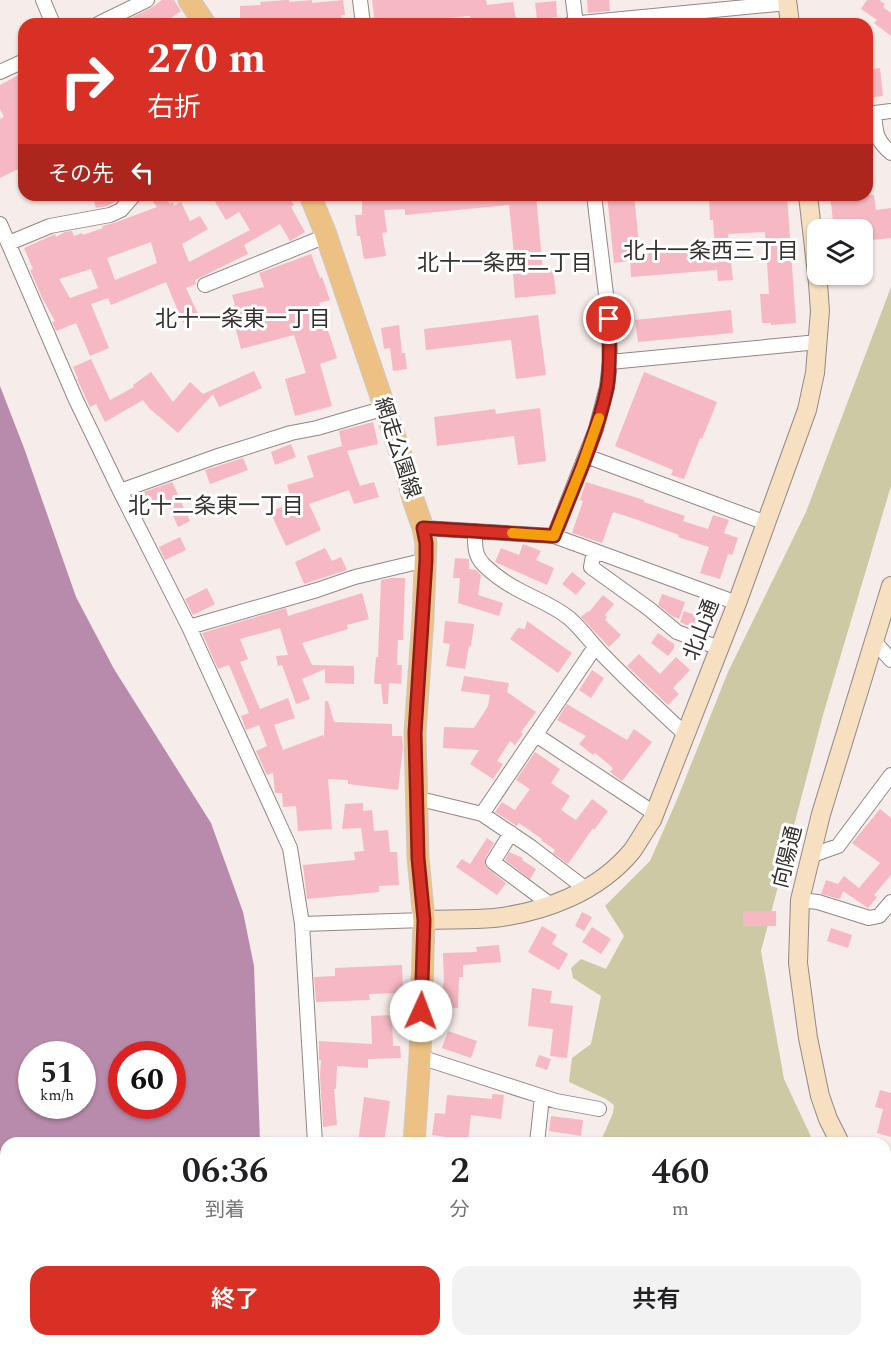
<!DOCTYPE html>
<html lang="ja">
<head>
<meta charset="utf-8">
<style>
	body { margin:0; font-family:Spectral,"Noto Sans JP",serif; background:#f2f2f2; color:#202124; height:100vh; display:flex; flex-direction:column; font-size:22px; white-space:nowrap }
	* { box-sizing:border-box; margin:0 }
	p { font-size:20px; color:#757577 }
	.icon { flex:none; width:33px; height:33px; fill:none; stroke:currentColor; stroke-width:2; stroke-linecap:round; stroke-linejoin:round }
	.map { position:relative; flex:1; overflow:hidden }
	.panel { position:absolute; left:0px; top:1137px; width:891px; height:210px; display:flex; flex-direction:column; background:#fff; border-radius:18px 18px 0 0; box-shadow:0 2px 4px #0004 }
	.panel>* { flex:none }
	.top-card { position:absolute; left:18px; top:18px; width:855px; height:183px; border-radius:18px; box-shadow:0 2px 4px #0004; background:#d93025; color:#fff; overflow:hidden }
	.fabs { position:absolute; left:807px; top:219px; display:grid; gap:12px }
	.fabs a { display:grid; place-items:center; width:66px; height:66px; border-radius:12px; background:#fff; box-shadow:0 2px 4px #0004; font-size:30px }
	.speed { position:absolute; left:18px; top:1041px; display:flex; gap:12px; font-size:30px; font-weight:700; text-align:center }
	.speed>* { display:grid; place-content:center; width:78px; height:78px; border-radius:50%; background:#fff; box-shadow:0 2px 4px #0004; line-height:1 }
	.speed small { font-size:15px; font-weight:400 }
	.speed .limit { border:9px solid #d22; background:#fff; color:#111 }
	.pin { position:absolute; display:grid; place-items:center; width:51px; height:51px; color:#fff; margin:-26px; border:3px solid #fff; border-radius:50%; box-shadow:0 2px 6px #0007 }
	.me { position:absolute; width:66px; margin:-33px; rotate:2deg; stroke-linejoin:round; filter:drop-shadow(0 0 4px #0008) }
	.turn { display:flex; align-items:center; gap:21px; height:126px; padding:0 30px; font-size:27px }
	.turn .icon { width:78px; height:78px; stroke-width:2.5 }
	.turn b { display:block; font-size:42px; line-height:51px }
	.then { display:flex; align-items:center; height:57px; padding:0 30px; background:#0003; gap:12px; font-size:22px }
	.eta { display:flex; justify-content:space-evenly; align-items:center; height:102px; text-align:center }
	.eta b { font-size:36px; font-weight:600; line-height:42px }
	.cta { display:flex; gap:12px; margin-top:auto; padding:12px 30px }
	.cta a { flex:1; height:69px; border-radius:18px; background:#d93025; color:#fff; font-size:24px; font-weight:600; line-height:69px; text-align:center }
	.cta a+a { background:#f2f2f2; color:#202124 }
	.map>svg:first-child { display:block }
	.green { fill:#cdc9a4 }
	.water { fill:#b88aab; fill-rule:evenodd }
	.building { fill:#f6b9c3; fill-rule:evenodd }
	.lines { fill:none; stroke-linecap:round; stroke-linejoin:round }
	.street-casing { stroke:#918885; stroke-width:16 }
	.secondary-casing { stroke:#918885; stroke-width:20 }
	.primary-casing { stroke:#cacac9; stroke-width:23 }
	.street { stroke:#fff; stroke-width:14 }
	.secondary { stroke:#f6e0c1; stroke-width:18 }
	.primary { stroke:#ecc183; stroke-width:21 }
	.route-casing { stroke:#8d1f18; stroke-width:15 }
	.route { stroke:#d93025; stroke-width:10 }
	.slow { stroke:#f59e0b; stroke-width:10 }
	.labels { text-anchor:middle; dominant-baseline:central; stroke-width:6; stroke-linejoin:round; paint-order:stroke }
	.street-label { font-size:21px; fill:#353230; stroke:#fff }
	.neighbourhood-label { font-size:22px; fill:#353230; stroke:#fff }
</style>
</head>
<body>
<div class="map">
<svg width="891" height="1347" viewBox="0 0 891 1347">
	<rect width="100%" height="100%" fill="#f6ece9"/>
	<path class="green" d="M 891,287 L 891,486 L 823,715 L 761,951 L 784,1079 L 814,1143 L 600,1143 L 613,1113 L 614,1105 L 606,1099 L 569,1082 L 572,1058 L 591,1044 L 601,996 L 573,978 L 571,968 L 581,959 L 606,969 L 624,936 L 605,906 L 650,861 L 676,802 L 728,672 L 806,512 Z
		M 465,1341 L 717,1341 L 716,1347 L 468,1347 Z"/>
	<path class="water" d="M 0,386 L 24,448 L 76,597 L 114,669 L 211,823 L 243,912 L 254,966 L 260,1143 L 6,1143 L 6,1341 L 265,1341 L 265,1347 L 0,1347 ZM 32,1054 L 82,1054 L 82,1106 L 32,1106 ZM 122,1054 L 172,1054 L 172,1106 L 122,1106 Z"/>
	<path class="building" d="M 162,0 L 174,0 L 181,11 L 162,24 L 118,24 L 151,8 Z
		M 286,0 L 289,0 L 289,2 L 312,0 L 312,3 L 343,0 L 345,15 L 341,15 L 342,24 L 268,24 L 268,21 L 240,22 L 240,6 L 261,5 L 260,2 Z
		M 372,0 L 486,0 L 487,5 L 513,2 L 516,20 L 471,24 L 470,16 L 443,18 L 444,24 L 375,24 Z
		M 587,0 L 609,0 L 610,11 L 588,13 Z
		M 867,0 L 879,0 L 885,4 L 883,7 L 891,13 L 891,36 L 874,23 L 877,20 L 861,9 Z
		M 556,1 L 557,17 L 537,19 L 535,3 Z
		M 880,68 L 883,96 L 867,98 L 867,70 Z
		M 24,72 L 24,166 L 0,178 L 0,119 L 4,117 L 0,109 L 0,85 Z
		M 92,195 L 114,195 L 116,201 L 107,206 L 96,208 Z
		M 148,195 L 163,195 L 170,204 L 173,202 L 174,206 L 181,202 L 190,221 L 200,216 L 208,229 L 182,244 L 189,262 L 250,230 L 239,212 L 226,220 L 211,195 L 288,195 L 294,205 L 291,207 L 305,232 L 290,241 L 280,224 L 244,245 L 248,254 L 195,280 L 196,284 L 186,288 L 199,316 L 183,323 L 166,282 L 111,305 L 108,298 L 91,304 L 109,348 L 90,356 L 76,323 L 56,331 L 52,322 L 55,321 L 42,298 L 41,295 L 30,270 L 33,269 L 24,248 L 53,235 L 55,234 L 56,237 L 65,232 L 72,231 L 74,236 L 82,233 L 83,235 L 103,228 L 102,226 L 114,223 L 157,207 ZM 151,242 L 157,263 L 115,280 L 107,258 ZM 91,269 L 98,288 L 70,298 L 59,279 Z
		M 362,195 L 536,195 L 543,272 L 553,270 L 556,294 L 515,298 L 513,274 L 516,274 L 509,205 L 405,215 L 405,209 L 384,210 L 387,232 L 382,233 L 386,256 L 364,259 L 360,236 L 357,236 L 355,215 L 362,215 Z
		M 607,195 L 634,195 L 640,254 L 715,248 L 713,220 L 710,220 L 709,198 L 787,195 L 796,323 L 771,325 L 771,323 L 762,323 L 760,294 L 769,294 L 765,232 L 728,234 L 733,280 L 718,281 L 717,270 L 631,277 L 630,261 L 614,263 Z
		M 830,195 L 874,195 L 876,210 L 891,208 L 891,238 L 862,241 L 862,230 L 834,230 Z
		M 311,254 L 320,278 L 322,277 L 330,300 L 319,303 L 337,358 L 320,364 L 332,406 L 295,416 L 285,379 L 306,373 L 294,335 L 241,349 L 230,307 L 235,305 L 232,295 L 264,287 L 259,273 Z
		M 731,310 L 733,333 L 638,342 L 635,320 Z
		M 538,315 L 546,375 L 516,379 L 511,340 L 426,350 L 424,329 Z
		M 399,325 L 402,353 L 405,353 L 407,369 L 393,371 L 390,348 L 384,349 L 381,328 Z
		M 91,359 L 110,400 L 134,387 L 133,385 L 151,372 L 173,402 L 190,382 L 203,394 L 254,371 L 262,388 L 219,407 L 213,394 L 178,433 L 149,408 L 143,400 L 105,422 L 96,404 L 90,407 L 77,379 L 78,379 L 73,367 Z
		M 644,372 L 717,402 L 702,439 L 700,438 L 684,479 L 671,475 L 673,470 L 615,446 Z
		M 540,408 L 546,461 L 518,465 L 514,436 L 437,446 L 434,417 L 495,409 L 496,414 Z
		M 373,422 L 378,444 L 347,451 L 360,486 L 374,482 L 379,497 L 354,504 L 349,490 L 309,504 L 321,530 L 286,546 L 270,512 L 292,502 L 287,485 L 314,477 L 307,456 L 342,446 L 339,431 Z
		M 291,444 L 296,457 L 275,465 L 271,452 Z
		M 243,458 L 248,470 L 210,484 L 205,470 Z
		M 172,482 L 190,521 L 178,527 L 165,497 L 141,507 L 135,495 Z
		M 586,482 L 644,500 L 644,502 L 685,516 L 683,521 L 708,529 L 713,515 L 729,520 L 724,533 L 738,538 L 732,555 L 728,554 L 720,579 L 700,573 L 709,547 L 678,537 L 679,535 L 638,520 L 613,512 L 602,543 L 572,533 L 583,501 L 580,500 Z
		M 180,537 L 186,550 L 165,560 L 159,547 Z
		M 523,544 L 541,551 L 536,560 L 554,568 L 547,585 L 495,562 L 501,548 L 519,555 Z
		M 325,548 L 332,561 L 341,557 L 347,570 L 304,584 L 295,562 Z
		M 455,558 L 469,559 L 469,569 L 476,570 L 481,575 L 478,595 L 503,603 L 499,616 L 458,603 L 460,578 L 453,578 Z
		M 572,572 L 586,583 L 576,595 L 562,584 Z
		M 391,578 L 405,578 L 403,640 L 398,640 L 397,665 L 402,665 L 401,684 L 389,683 L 388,704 L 383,704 L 381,684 L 375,684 L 374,682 L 376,657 L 378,657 L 381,580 Z
		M 207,588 L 215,604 L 193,615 L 185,599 Z
		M 362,593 L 369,619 L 347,625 L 348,629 L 302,643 L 312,665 L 354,666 L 354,684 L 325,683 L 325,669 L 302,679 L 310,699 L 296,704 L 282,665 L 278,666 L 276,656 L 288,655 L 280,628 L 240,639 L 248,659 L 240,662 L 260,709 L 288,698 L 295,718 L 274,725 L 283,750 L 323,735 L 324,739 L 325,701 L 328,701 L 334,722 L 392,724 L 392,736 L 402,736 L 403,747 L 398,790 L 348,784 L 348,780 L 328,779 L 332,829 L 298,831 L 296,806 L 283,807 L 282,793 L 275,793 L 273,773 L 267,775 L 256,751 L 267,746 L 259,725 L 246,730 L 241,716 L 249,713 L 229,665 L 218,669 L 202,633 L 286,608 L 288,616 Z
		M 662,594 L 685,602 L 679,619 L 672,616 L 658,605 Z
		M 603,595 L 614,604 L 605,615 L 607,617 L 605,620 L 621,635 L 609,647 L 581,617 L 588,611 L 589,612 Z
		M 684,611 L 709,620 L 704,633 L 680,622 Z
		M 445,621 L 474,624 L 471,646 L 469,646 L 465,669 L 446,666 L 450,644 L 443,643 Z
		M 527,621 L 572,653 L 558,673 L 510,639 L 518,628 L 525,629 Z
		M 658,633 L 674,644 L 674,648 L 668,656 L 651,643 Z
		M 639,654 L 660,674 L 676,657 L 690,670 L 673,688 L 679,694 L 668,705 L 627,666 Z
		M 592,670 L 604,678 L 591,698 L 579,690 Z
		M 464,676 L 509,683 L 507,692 L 536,712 L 521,732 L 523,734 L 515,745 L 510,741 L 497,761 L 503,764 L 493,779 L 470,764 L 479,750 L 443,748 L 444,727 L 474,728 L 488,706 L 490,695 L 461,691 Z
		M 567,704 L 627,740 L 634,729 L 652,742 L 622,781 L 610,772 L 613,768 L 595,753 L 593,755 L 579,744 L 586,736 L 557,720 Z
		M 535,752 L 560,769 L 551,783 L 570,796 L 561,810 L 576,820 L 592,799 L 608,811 L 594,830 L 593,828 L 568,864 L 553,853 L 555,850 L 541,840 L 542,839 L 519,823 L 517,826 L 495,812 L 502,802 L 515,810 L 530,789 L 516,780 Z
		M 363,803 L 363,811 L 372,810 L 374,831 L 388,830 L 390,852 L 397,852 L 399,885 L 379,886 L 379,892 L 307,899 L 303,865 L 355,860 L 354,852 L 364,851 L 361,828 L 342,829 L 345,804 Z
		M 880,809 L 891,818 L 891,875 L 874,895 L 877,897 L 868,908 L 843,891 L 840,899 L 821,894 L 826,880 L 838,884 L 844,876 L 859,888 L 880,863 L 852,843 Z
		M 487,838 L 494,843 L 485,858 L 485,865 L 488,869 L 506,883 L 497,895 L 456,867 L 462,859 L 470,864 Z
		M 509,852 L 523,858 L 522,860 L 536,869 L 530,879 L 505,860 Z
		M 743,911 L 776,911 L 776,926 L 743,926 Z
		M 582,912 L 592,917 L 584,931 L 575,926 Z
		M 542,926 L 557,935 L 552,944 L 568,954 L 559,970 L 528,952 Z
		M 592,927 L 611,939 L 601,954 L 582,942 Z
		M 831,928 L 852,935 L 848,948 L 827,941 Z
		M 499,945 L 501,962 L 463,965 L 463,977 L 459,977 L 458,1008 L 442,1007 L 443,983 L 444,983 L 443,953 L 477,952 L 476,947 Z
		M 402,965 L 403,993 L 369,994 L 370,1000 L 316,1002 L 314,977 L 335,976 L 335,968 Z
		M 532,988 L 552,991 L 550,1003 L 573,1006 L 567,1058 L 550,1056 L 553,1029 L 528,1026 Z
		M 392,1015 L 393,1046 L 400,1046 L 401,1058 L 368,1059 L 368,1068 L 337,1066 L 336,1089 L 334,1089 L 337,1125 L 323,1127 L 320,1075 L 321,1060 L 319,1060 L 319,1041 L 372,1044 L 371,1016 Z
		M 448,1031 L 477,1041 L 471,1058 L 442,1048 Z
		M 539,1055 L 551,1059 L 547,1070 L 535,1066 Z
		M 880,1090 L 891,1093 L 891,1137 L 877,1133 L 883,1109 L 875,1107 Z
		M 492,1094 L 504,1095 L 501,1119 L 471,1115 L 468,1140 L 432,1135 L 435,1113 L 445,1114 L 447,1095 L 492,1099 Z
		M 364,1097 L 390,1101 L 384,1143 L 358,1143 Z
		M 551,1116 L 583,1120 L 581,1136 L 549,1131 Z"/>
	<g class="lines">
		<g class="street-casing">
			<path id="street" d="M 43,0 L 53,24
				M 360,0 L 363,24
				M 573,0 L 576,24
				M 98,24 L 147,0
				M 570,24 L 788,3
				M 0,72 L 24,61
				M 874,113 C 876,133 875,139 891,153
				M 867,114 L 891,111
				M 0,224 L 76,400 L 120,491 L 189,627 L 290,848 L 302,924 L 315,1143
				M 9,243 L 50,226 L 110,215 L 121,210 L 134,195
				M 205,285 L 326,236
				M 610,362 L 818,342
				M 586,456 L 766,523
				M 120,491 L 215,457 L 291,433 L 317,428 L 385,408
				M 423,528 L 554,536 L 737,603
				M 475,531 C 475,545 474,555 484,565 C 493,574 506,583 517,589 C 535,599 553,605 569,618 C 582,629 592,644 603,655 C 630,683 658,709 686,735
				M 554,536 L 596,429 L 607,387 L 610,362 L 609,319 L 594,195
				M 594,551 L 591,567 L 648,608 L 677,632 L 719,648
				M 189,627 L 317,590 L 355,577 L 426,560
				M 874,641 L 891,660
				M 536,735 L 654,813
				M 416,798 L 482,814 L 531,847 L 586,889
				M 482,814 L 595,647
				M 511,833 L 493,862 L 551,905
				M 810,856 L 838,846 L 891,775
				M 800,900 L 818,902 L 869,918 L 879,916 L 891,902
				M 302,924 L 424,920
				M 420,1057 L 556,1101 L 599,1109
				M 537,1143 L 542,1097
				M 885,1258 L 891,1227
				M 885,1317 L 891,1318
				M 868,1347 L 869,1341"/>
		</g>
		<g class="secondary-casing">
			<path id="secondary" d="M 787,0 L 790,24
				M 424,920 C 447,919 471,920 494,918 C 545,912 598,892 632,851 C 639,841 645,830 652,820 L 737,603 L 807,410 L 815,373 L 820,311 L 818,283 L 808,195
				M 840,1143 L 828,1119 L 820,1096 L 808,1038 L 798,963 L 800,900 L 821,814 L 891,586
				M 885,1195 L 891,1200
				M 721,1347 L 722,1341"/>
		</g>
		<g class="primary-casing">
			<path id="primary" d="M 189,0 L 205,24
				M 310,195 L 325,232 L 405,467 L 413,499 L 423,528 L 426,543 L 423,618 L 415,733 L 418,858 L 424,920 L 420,1057 L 414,1143
				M 411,1341 L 411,1347"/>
		</g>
		<use href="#street" class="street"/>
		<use href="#secondary" class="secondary"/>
		<use href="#primary" class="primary"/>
	</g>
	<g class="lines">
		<g class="route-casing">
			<path id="route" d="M 421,1011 L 424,920 L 418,858 L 415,733 L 426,560 L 426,543 L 423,528 L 554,536 C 573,488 596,439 607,388 C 611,366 609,342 609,319"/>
		</g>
		<use href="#route" class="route"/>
		<path class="slow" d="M 512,533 L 554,536 L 582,466 L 599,418"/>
	</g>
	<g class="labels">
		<g class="street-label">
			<text transform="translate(397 448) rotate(72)">網走公園線</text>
			<text transform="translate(702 630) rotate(-69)">北山通</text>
			<text transform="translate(788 857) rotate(-76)">向陽通</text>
		</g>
		<g class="neighbourhood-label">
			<text x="711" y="251">北十一条西三丁目</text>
			<text x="505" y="263">北十一条西二丁目</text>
			<text x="243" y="319">北十一条東一丁目</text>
			<text x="216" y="506">北十二条東一丁目</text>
		</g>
	</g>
</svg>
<div class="fabs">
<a><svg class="icon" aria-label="layers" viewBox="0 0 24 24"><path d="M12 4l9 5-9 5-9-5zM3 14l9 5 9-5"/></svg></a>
</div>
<div class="speed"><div>51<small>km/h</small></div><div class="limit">60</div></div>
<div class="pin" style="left:609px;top:319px;background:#d93025"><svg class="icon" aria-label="arrive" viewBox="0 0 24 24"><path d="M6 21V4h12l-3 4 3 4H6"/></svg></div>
<svg class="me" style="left:421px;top:1011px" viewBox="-20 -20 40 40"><circle r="19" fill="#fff"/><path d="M0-13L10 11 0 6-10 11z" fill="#d93025"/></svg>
<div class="top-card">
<div class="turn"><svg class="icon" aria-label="right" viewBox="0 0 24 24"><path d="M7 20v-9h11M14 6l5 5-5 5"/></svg><div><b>270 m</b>右折</div></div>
<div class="then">その先<svg class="icon" aria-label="left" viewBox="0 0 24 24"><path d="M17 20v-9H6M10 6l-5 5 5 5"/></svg></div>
</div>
<section class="panel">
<div class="eta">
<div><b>06:36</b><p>到着</p></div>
<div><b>2</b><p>分</p></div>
<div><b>460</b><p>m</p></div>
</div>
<div class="cta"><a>終了</a><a>共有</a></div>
</section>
</div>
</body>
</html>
